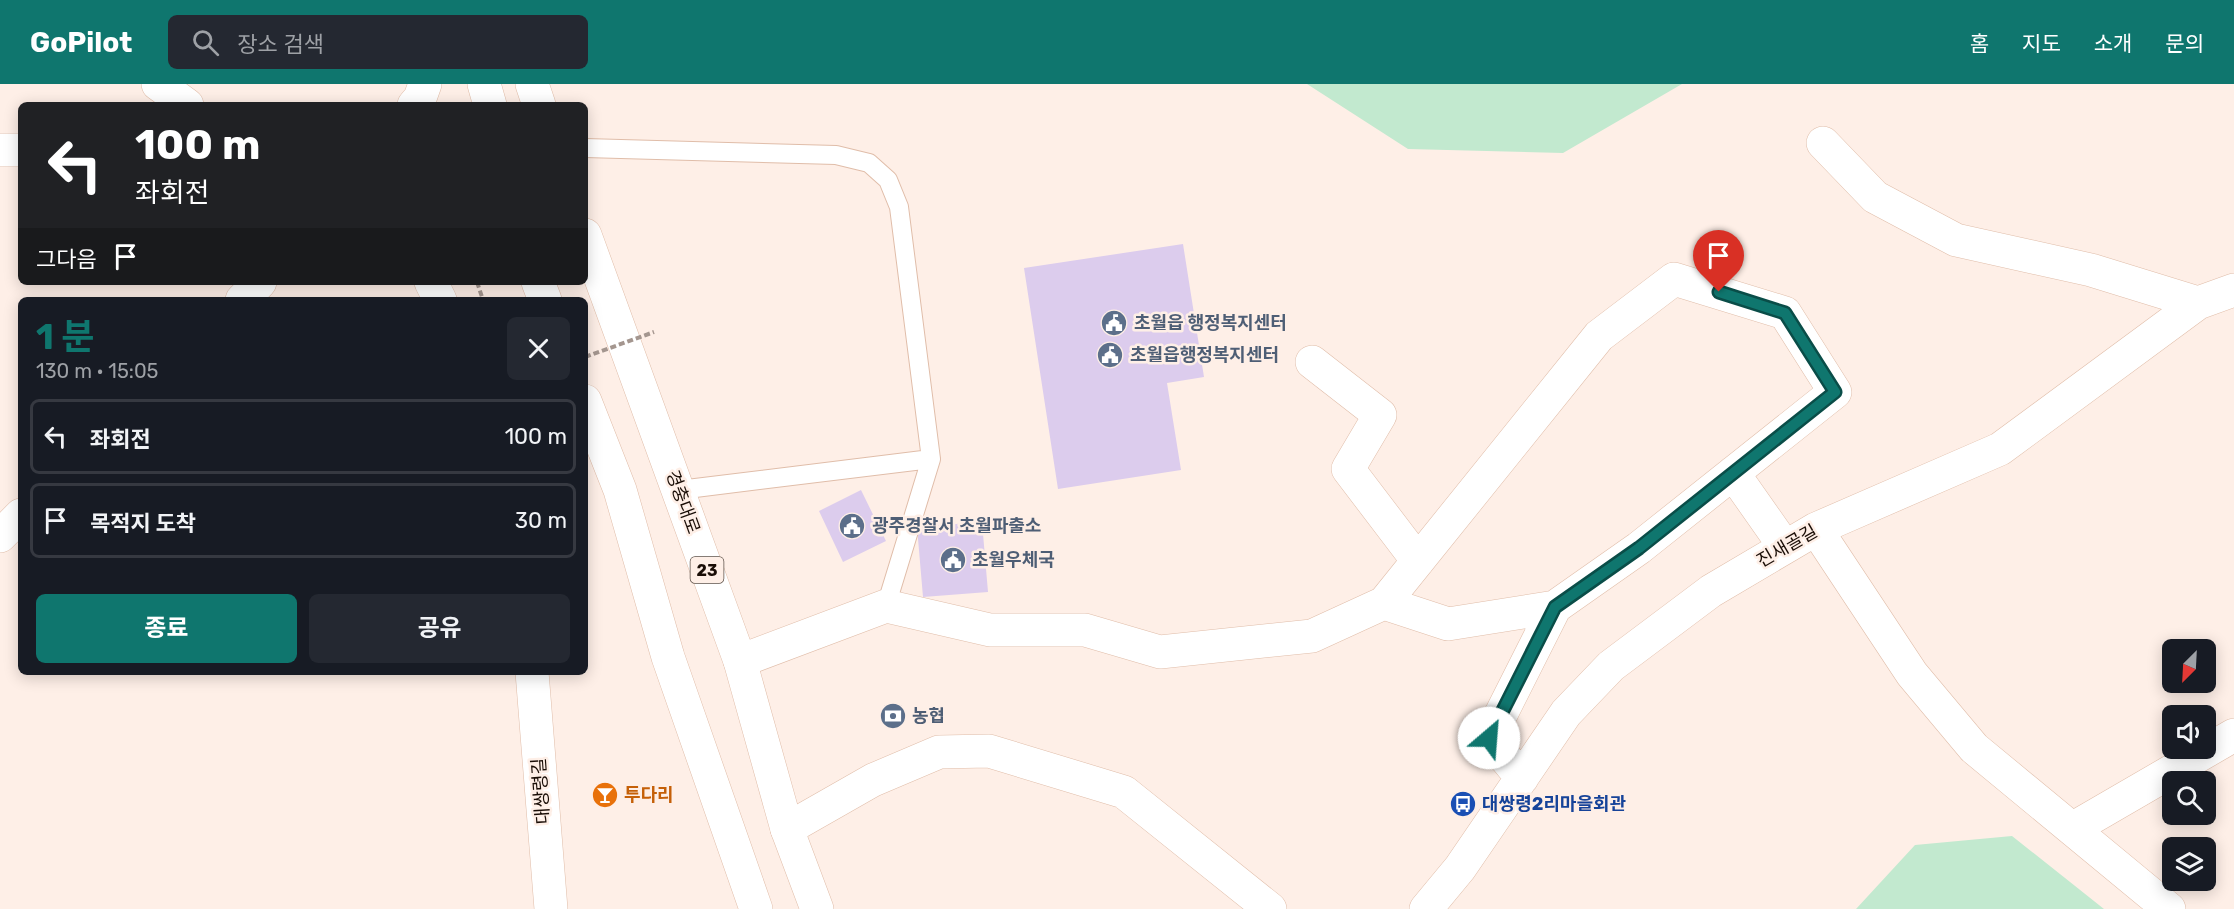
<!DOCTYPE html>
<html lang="ko">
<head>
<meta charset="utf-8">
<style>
	body { margin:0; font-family:Rubik,"Noto Sans KR",sans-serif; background:#242831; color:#f1f3f6; height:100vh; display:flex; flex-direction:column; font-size:22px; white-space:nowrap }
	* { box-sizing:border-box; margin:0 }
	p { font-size:20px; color:#9ea1a6 }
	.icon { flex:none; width:33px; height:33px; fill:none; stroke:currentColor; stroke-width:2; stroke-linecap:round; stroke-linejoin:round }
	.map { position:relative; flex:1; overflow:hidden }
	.side { position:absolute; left:18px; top:213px; width:570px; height:378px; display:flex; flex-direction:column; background:#171b24; border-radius:9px; box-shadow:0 3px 15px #0003 }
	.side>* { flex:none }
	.banner { position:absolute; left:18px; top:18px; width:570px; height:183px; border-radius:9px; box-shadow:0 3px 15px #0003; background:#202124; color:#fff; overflow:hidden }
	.needle { width:39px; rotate:204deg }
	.tools { position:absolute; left:2162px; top:555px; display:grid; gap:12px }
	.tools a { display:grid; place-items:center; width:54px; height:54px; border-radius:9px; background:#171b24; box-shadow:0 3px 15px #0003; font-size:30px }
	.pin { position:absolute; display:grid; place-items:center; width:51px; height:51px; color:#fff; margin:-62px -26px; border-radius:50% 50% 50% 0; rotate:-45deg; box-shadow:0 0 6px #0007 }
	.pin .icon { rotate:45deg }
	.me { position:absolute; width:66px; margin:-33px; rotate:27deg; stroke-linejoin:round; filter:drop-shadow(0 0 4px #0008) }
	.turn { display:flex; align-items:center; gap:21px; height:126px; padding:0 18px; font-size:27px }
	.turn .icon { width:78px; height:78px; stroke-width:2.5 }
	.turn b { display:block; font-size:42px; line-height:51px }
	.then { display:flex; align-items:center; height:57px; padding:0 18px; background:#0003; gap:12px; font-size:22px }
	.round { display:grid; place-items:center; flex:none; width:63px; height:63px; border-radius:9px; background:#242831 }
	.head { display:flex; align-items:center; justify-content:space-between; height:102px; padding:0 18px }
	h1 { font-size:36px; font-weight:700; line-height:45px; color:#0f766e }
	.button { display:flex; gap:12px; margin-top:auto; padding:12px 18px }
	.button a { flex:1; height:69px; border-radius:9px; background:#0f766e; color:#fff; font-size:24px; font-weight:700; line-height:69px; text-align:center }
	.button a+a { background:#242831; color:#f1f3f6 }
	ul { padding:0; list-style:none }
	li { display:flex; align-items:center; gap:18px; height:75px; margin:0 12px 9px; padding:0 6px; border:3px solid #363941; border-radius:9px }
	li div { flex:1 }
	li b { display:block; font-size:22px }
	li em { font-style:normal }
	header { display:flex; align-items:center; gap:36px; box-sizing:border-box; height:84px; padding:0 30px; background:#0f766e; color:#fff }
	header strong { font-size:28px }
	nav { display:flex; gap:33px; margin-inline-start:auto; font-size:21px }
	.search { width:420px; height:54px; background:#242831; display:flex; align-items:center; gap:15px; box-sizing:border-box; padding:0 21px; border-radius:9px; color:#9ea1a6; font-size:22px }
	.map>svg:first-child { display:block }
	.green { fill:#c2e9cf }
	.building { fill:#dccced }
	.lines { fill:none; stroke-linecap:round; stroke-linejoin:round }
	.lane-casing { stroke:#e0bda9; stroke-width:20 }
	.street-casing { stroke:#e0bda9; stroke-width:34 }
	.secondary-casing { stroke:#e0bda9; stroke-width:34 }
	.primary-casing { stroke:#e0bda9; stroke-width:34 }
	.path { stroke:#a4968f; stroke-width:4; stroke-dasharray:6 3; stroke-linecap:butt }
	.lane { stroke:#fff; stroke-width:18 }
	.street { stroke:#fff; stroke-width:33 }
	.secondary { stroke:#fff; stroke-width:33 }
	.primary { stroke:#fff; stroke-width:33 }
	.path-bridge { stroke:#a4968f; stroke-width:4; stroke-dasharray:6 3; stroke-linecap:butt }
	.route-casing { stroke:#0a4d48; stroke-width:15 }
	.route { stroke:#0f766e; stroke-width:10 }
	.labels { text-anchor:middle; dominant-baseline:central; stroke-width:5; stroke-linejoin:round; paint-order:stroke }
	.shield { fill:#feefe7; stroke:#5e524a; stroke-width:1.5 }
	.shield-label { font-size:16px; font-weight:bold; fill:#1a0e07 }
	.service-label { font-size:18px; font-weight:bold; fill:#4e5e75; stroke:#feefe7; text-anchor:start }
	.street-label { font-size:18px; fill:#1a0e07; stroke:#feefe7 }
	.food-label { font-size:18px; font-weight:bold; fill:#c56008; stroke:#feefe7; text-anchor:start }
	.transit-label { font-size:18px; font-weight:bold; fill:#164399; stroke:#feefe7; text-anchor:start }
</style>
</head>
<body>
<header>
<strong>GoPilot</strong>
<div class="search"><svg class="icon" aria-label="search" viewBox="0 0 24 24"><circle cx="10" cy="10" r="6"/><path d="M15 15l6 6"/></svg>장소 검색</div>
<nav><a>홈</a><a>지도</a><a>소개</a><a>문의</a></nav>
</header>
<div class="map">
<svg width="2234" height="825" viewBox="0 0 2234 825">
	<rect width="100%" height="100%" fill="#feefe7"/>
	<path class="green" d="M 1307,0 L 1682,0 L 1563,69 L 1408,65 Z
		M 2012,752 L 2104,825 L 1856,825 L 1915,761 Z"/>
	<path class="building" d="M 1183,160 L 1204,293 L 1167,299 L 1181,386 L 1058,405 L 1024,184 Z
		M 861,406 L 886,457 L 843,478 L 819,427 Z
		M 982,438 L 988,508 L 923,513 L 917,443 Z"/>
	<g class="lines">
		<g class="lane-casing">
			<path id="lane" d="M 585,64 L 836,71 L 869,79 L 888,96 L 899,123 L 931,375 L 679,406
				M 886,522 L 931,375"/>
		</g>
		<g class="street-casing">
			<path id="street" d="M 158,0 L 187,21
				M 1823,59 L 1875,113 L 1956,156 L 2091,186 L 2198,219
				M 1312,278 L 1380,331 L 1348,385 L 1418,477
				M 1733,389 L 1785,463
				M 1816,445 L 1912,590 L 1974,664 L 2169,825
				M 740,577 L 886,522 L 990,546 L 1085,546 L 1160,568 L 1312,552 L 1384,519 L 1599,252 L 1674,195 L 1785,229 L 1835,308 L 1639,464 L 1555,523 L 1448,540 L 1384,519
				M 1522,694 L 1489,654 L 1555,523
				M 787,745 L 873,696 L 939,668 L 989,667 L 1124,708 L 1270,825
				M 2072,745 L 2234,651
				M 1426,825 L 1460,784 L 1566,629 L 1611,582 L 1711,507 L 1816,445 L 2000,365 L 2198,219 L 2234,206"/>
		</g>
		<g class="secondary-casing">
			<path id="secondary" d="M 414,21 L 420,14 L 425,0
				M 0,66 L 21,66
				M 431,198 L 440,216
				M 242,216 L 260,198
				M 0,452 L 21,431
				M 532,588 L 551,825"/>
		</g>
		<g class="primary-casing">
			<path id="primary" d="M 484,0 L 490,21
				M 532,0 L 539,21
				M 585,151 L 740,577 L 787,745 L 817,825
				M 538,198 L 545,216
				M 585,317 L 620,406 L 668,573 L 756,825"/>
		</g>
		<path class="path" d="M 477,198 L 483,216"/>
		<use href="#lane" class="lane"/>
		<use href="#street" class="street"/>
		<use href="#secondary" class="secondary"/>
		<use href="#primary" class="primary"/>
		<path class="path-bridge" d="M 585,273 L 654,248"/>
	</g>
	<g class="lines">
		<g class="route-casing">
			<path id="route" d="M 1489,654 L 1555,523 L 1639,464 L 1835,308 L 1785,229 L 1719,208"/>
		</g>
		<use href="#route" class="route"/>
	</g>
	<defs>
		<g id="civic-disc" transform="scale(1.35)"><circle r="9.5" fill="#5c6f8a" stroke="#feefe7"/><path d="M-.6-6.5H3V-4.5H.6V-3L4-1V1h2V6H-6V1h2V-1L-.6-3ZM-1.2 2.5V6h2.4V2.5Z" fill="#fff"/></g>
		<g id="bank-disc" transform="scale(1.35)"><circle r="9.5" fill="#5c6f8a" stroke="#feefe7"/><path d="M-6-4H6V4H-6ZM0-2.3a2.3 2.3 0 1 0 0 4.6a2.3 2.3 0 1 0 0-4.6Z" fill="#fff"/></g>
		<g id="bar-disc" transform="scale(1.35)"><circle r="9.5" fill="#e8710a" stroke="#feefe7"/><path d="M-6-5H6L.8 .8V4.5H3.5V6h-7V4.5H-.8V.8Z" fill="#fff"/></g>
		<g id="bus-disc" transform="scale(1.35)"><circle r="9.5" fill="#1a4fb4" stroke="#feefe7"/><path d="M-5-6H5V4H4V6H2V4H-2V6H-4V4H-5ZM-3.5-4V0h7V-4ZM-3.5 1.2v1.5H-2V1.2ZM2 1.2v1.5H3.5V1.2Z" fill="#fff"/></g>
	</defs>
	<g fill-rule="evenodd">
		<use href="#civic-disc" x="1114" y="239"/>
		<use href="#civic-disc" x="1110" y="271"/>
		<use href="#civic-disc" x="852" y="442"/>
		<use href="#civic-disc" x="953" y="476"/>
		<use href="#bank-disc" x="893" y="632"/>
		<use href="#bar-disc" x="605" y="711"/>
		<use href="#bus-disc" x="1463" y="720"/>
	</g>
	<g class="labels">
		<rect class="shield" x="690.5" y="473" width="33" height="26" rx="4.5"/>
		<g class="shield-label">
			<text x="707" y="486">23</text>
		</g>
		<g class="service-label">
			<text x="1134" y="239">초월읍 행정복지센터</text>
			<text x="1130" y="271">초월읍행정복지센터</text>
			<text x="872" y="442">광주경찰서 초월파출소</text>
			<text x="972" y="476">초월우체국</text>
			<text x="912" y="632">농협</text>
		</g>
		<g class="street-label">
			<text transform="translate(683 418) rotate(70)">경충대로</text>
			<text transform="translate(1787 462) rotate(-30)">진새골길</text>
			<text transform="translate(541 707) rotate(-94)">대쌍령길</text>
		</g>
		<g class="food-label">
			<text x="624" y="711">투다리</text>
		</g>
		<g class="transit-label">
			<text x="1482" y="720">대쌍령2리마을회관</text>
		</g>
	</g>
</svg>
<div class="tools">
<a><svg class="needle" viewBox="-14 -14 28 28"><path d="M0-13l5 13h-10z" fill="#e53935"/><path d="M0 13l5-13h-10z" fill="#9ea1a6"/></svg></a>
<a><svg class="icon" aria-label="sound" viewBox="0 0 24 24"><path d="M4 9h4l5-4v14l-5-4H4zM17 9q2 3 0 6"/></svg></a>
<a><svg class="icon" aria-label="search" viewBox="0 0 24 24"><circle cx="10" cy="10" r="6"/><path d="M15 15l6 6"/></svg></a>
<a><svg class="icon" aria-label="layers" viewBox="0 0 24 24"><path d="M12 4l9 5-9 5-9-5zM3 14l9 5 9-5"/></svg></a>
</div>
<div class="pin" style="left:1719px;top:208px;background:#d93025"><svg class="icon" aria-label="arrive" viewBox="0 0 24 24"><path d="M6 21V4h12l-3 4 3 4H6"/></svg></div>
<svg class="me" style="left:1489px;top:654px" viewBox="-20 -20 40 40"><circle r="19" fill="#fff"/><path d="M0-13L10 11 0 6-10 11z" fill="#0f766e"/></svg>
<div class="banner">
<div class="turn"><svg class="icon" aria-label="left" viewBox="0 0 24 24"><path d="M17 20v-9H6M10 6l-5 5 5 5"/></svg><div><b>100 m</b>좌회전</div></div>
<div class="then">그다음<svg class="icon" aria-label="arrive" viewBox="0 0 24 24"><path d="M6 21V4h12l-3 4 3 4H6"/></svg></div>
</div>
<section class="side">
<div class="head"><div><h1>1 분</h1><p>130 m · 15:05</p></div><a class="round"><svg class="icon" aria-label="close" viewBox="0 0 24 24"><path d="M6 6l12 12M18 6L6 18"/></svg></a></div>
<ul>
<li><svg class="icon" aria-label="left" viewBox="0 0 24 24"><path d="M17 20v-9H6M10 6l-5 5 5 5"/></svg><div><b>좌회전</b></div><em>100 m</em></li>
<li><svg class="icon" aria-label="arrive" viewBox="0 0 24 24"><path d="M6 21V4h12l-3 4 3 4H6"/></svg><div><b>목적지 도착</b></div><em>30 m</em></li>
</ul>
<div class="button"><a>종료</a><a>공유</a></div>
</section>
</div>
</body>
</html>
